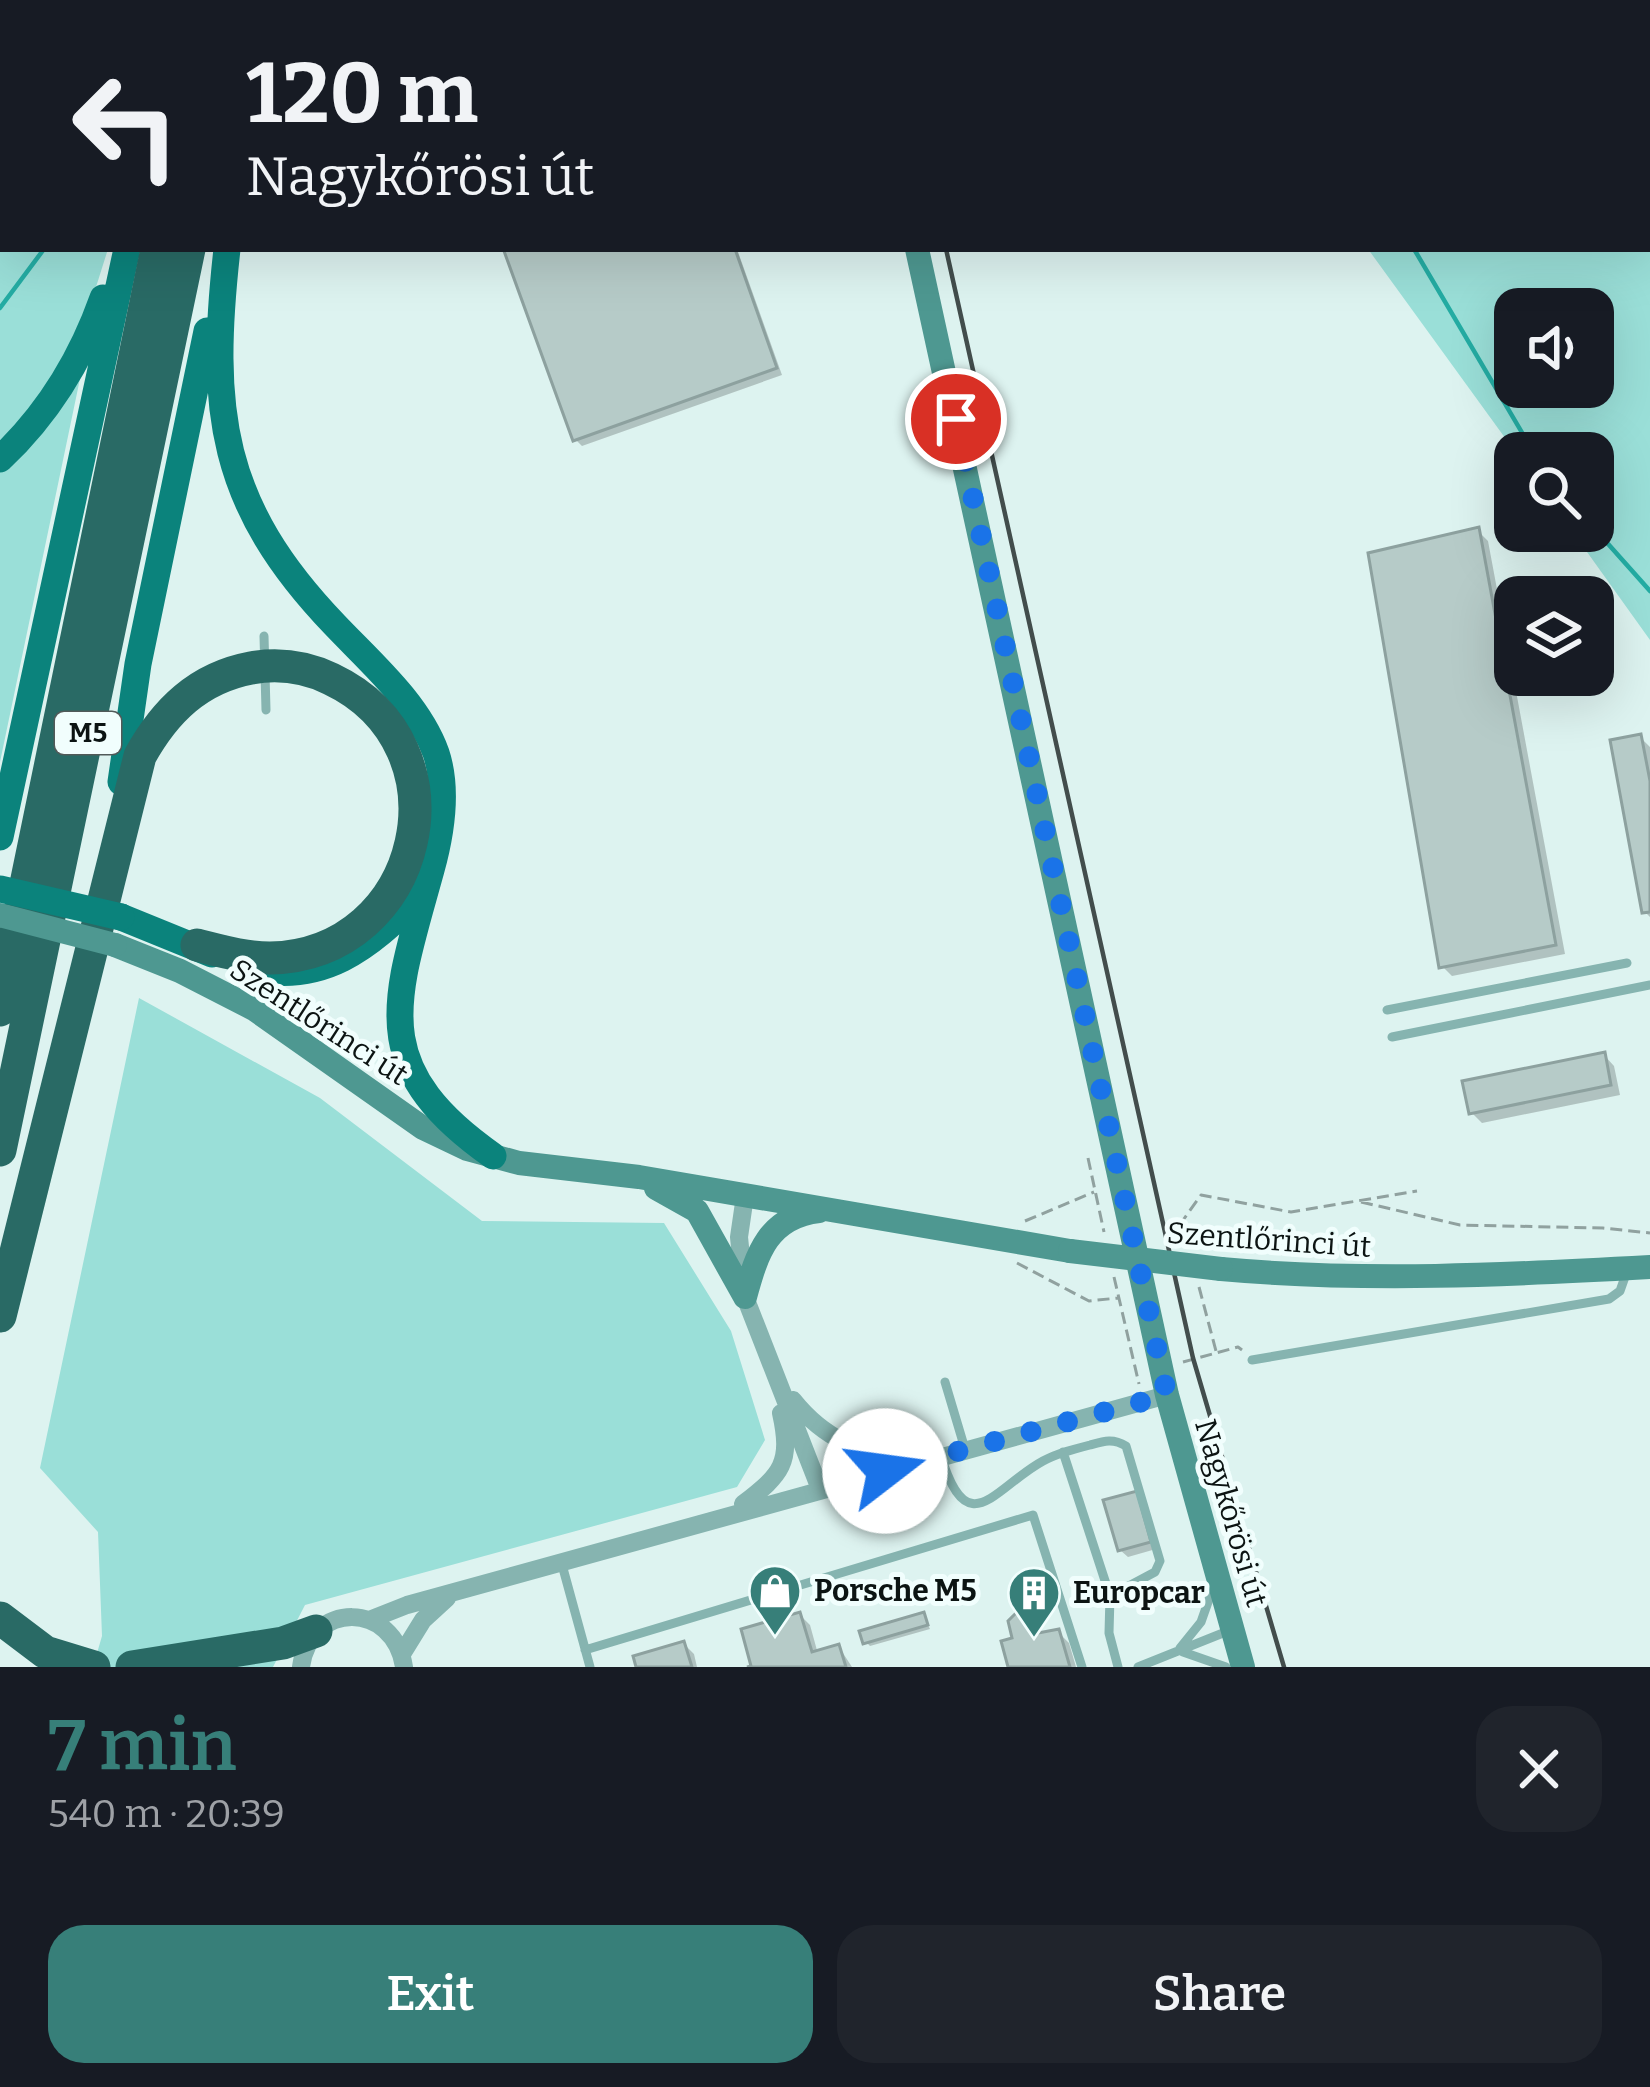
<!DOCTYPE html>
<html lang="en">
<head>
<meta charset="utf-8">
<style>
	body { margin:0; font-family:Bitter,serif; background:#20242c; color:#f1f3f6; height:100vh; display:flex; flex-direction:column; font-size:45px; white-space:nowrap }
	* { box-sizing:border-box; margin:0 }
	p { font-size:39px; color:#9ea1a6 }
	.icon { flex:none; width:66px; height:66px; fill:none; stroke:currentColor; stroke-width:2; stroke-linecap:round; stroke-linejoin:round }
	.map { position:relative; height:1667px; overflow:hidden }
	.panel { display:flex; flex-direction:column; background:#171b24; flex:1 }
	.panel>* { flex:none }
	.banner { position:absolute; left:0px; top:0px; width:1650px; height:252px; box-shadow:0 12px 48px #0002; background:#171b24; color:#f1f3f6; overflow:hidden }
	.fabs { position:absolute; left:1494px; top:288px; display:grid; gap:24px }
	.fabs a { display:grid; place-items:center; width:120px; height:120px; border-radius:24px; background:#171b24; box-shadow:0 12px 48px #0002; font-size:60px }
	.pin { position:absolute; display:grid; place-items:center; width:102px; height:102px; color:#fff; margin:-51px; border:6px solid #fff; border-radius:50%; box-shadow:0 3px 12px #0007 }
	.me { position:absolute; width:132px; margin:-66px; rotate:75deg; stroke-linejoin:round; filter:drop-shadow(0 0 9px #0008) }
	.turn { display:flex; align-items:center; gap:42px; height:252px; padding:0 48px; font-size:54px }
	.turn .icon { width:156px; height:156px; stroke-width:2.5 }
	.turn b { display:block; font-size:84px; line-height:102px }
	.round { display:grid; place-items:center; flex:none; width:126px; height:126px; border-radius:36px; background:#20242c }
	.summary { display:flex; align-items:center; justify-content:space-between; height:204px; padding:0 48px }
	h1 { font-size:72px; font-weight:600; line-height:90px; color:#377f79 }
	.primary-button { display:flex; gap:24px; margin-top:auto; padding:24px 48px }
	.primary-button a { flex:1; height:138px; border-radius:36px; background:#377f79; color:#fff; font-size:48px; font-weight:600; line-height:138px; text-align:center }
	.primary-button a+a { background:#20242c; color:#f1f3f6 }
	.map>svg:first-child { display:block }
	.green { fill:#9adfd8; fill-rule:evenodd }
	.shadow { fill:#0003 }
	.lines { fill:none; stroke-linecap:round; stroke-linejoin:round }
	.stream { stroke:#24aca3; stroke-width:4.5 }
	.building { fill:#b6cbc8; stroke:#8da19f; stroke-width:3 }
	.path { stroke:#90a19f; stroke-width:3; stroke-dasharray:12 6; stroke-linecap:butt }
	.service { stroke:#86b4b0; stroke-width:9 }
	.minor { stroke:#86b4b0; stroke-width:18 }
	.secondary { stroke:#4e9891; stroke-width:24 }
	.primary { stroke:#0b837c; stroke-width:27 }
	.motorway { stroke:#296a65; stroke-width:33 }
	.rail { stroke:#424d4c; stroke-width:4.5 }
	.secondary-bridge { stroke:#4e9891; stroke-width:24 }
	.primary-bridge { stroke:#0b837c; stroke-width:27 }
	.route { stroke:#1a73e8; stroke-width:21; stroke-dasharray:0 37.8 }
	.labels { text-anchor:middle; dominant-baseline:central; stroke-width:10; stroke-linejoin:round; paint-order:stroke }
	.shield { fill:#f1fefd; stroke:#515a59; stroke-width:3 }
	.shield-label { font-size:27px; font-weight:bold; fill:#0c1413 }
	.street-label { font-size:30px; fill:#0c1413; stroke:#f1fefd }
	.poi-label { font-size:30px; font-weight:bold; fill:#0c1413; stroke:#f1fefd; text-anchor:start }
</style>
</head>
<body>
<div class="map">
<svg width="1650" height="1667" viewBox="0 0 1650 1667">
	<rect width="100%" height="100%" fill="#ddf3f0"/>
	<path class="green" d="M 0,0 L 165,0 L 3,3 L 3,249 L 108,249 L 84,325 L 81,374 L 0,762 Z
		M 920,0 L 1641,0 L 1642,3 L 921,3 Z
		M 1647,20 L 1650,29 L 1650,640 L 1572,531 L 1593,531 L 1593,453 L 1516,453 L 1368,249 L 1647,249 ZM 1515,309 L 1593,309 L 1593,387 L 1515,387 Z
		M 139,998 L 320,1098 L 482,1221 L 664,1223 L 731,1331 L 765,1440 L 737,1487 L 305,1605 L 273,1667 L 93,1667 L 102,1636 L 98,1532 L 40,1468 Z"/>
	<path class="shadow" d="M 517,249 L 737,249 L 782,375 L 582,446 L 575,439 Z
		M 1478,531 L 1488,541 L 1565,954 L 1452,976 L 1442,966 Z
		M 1640,737 L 1650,747 L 1650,917 L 1645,912 Z
		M 1604,1055 L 1614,1066 L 1620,1095 L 1482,1123 L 1472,1113 Z
		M 1136,1494 L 1156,1549 L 1128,1557 L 1120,1550 Z
		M 800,1615 L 810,1625 L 818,1654 L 839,1647 L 852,1667 L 755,1667 Z
		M 923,1615 L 930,1629 L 870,1646 L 866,1642 Z
		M 1023,1616 L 1037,1636 L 1058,1632 L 1069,1643 L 1076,1667 L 1011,1667 Z
		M 684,1644 L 694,1654 L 697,1667 L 640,1667 Z"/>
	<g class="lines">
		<path class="stream" d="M 949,0 L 949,3
			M 106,3 L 107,0
			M 1414,249 L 1534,453
			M 0,308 L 44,249
			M 1593,527 L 1650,591"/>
	</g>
	<path class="building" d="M 508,249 L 735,249 L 777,368 L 573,441 L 504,251 Z
		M 1479,527 L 1556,945 L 1439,968 L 1368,553 Z
		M 1641,734 L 1650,781 L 1650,912 L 1642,913 L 1610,740 Z
		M 1605,1052 L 1611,1085 L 1469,1114 L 1462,1081 Z
		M 1137,1491 L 1151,1542 L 1118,1551 L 1103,1500 Z
		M 800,1612 L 812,1652 L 839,1644 L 846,1667 L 747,1667 L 751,1666 L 741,1629 Z
		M 924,1612 L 928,1625 L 863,1644 L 859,1631 Z
		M 1017,1612 L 1029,1618 L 1033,1634 L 1059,1629 L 1070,1667 L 1008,1667 L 1001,1641 L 1012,1638 L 1008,1621 Z
		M 684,1641 L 692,1667 L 636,1667 L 633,1656 Z"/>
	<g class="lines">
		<path class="path" d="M 1088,1158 L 1104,1232
			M 1361,1202 L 1460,1225 L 1603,1228 L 1650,1233
			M 1025,1221 L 1094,1192
			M 1187,1243 L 1181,1223 L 1201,1195 L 1291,1212 L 1417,1191
			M 1017,1263 L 1089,1301 L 1118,1298
			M 1114,1277 L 1139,1384
			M 1199,1287 L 1216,1351
			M 1183,1362 L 1238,1347 L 1242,1350"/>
		<path class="service" d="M 264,636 L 266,710
			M 1387,1010 L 1627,963
			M 1392,1037 L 1650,985
			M 1252,1360 L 1609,1299 L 1620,1291 L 1626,1274
			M 945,1382 L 965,1449
			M 1063,1452 L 1110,1596 L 1109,1633 L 1118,1667
			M 941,1456 C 968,1545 995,1487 1043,1461 C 1058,1453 1074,1449 1090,1445 C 1104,1441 1113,1438 1126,1446 L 1160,1561 L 1155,1572 L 1110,1596
			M 561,1561 L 590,1667
			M 1180,1648 L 1201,1622 L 1214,1585
			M 585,1650 L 1033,1515 L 1082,1667
			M 1183,1652 L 1226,1667
			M 1138,1667 L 1228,1631"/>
		<path class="minor" d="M 745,1196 L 739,1237 L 745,1297 L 820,1489
			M 793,1400 C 825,1440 859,1452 908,1460
			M 743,1504 C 782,1474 792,1463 781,1413
			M 369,1620 L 407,1605 L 1167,1395
			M 402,1654 L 423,1620 L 447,1598
			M 301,1667 C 310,1600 394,1601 404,1667"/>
		<path class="secondary" d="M 844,0 L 845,3
			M 917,249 L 1167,1395 L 1243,1667
			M 115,945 L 180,971 L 254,1009 L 423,1128 L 467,1149 L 519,1163 L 639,1177 L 1070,1251
			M 656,1188 L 697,1211 L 745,1297
			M 1221,1269 C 1365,1282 1507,1275 1650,1267
			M 745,1297 C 757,1253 768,1217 819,1211"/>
		<path class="primary" d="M 179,3 L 180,0
			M 269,3 L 269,0
			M 227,249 C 209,410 219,504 335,625 C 371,663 418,703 436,753 C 448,789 441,834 431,870 C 395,1001 365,1066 493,1156
			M 0,459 C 48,414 81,360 103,298
			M 121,782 L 138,664 L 207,331
			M 0,837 L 127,249
			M 121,917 L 212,954
			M 248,968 C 323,986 369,947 418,898"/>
		<path class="motorway" d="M 210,3 L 211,0
			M 240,3 L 240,0
			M 0,1010 L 157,249
			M 0,1150 L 189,249
			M 0,1316 L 140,756 C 165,711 198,678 251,668 C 279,663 306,667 331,679 C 472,746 424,955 270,958 C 245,958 221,951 197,945
			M 0,1618 L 45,1652 L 94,1667
			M 132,1667 L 283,1643 L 316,1631"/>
		<path class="rail" d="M 877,0 L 878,3
			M 946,249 L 1193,1358 L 1284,1667"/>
		<path class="secondary-bridge" d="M 0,915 L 115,945
			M 1070,1251 L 1221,1269"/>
		<path class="primary-bridge" d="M 0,889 L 121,917"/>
	</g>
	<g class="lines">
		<path class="route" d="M 885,1471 L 1167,1395 L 956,419"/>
	</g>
	<defs>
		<g id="shop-pin" transform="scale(2.7)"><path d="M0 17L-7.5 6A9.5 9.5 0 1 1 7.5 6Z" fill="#377f79" stroke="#f1fefd"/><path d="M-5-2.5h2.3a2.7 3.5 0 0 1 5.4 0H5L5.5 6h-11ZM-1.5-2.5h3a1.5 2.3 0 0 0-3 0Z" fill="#fff"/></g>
		<g id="building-pin" transform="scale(2.7)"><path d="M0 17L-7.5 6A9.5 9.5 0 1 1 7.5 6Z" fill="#377f79" stroke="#f1fefd"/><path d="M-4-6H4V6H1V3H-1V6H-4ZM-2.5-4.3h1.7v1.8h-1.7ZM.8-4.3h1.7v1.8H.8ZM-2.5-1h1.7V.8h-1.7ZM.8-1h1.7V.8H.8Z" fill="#fff"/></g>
	</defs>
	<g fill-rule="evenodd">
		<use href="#shop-pin" x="775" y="1591"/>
		<use href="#building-pin" x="1034" y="1593"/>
	</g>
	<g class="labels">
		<rect class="shield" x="55" y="712" width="66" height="42" rx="9"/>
		<g class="shield-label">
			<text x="88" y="733">M5</text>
		</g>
		<g class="street-label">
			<text transform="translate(319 1022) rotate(33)">Szentlőrinci út</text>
			<text transform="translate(1269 1240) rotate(4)">Szentlőrinci út</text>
			<text transform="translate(1231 1513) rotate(74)">Nagykőrösi út</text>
		</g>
		<g class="poi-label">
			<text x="814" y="1591">Porsche M5</text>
			<text x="1073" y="1593">Europcar</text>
		</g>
	</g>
</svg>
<div class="fabs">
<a><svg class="icon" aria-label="sound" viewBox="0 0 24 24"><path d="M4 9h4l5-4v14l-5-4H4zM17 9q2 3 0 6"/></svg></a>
<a><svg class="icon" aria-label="search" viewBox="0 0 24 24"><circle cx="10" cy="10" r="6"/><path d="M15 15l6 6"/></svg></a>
<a><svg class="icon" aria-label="layers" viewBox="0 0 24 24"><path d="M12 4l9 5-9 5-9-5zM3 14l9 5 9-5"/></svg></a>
</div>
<div class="pin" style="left:956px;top:419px;background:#d93025"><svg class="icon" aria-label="arrive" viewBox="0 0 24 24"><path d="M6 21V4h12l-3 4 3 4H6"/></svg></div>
<svg class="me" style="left:885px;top:1471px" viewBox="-20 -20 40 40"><circle r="19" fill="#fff"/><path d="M0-13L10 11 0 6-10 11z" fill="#1a73e8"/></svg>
<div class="banner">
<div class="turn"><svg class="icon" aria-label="left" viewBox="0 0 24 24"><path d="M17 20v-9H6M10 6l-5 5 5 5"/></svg><div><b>120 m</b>Nagykőrösi út</div></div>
</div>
</div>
<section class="panel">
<div class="summary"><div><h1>7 min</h1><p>540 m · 20:39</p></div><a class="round"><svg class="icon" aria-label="close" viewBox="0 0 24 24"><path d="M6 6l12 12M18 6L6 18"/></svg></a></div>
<div class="primary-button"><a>Exit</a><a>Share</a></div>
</section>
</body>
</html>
